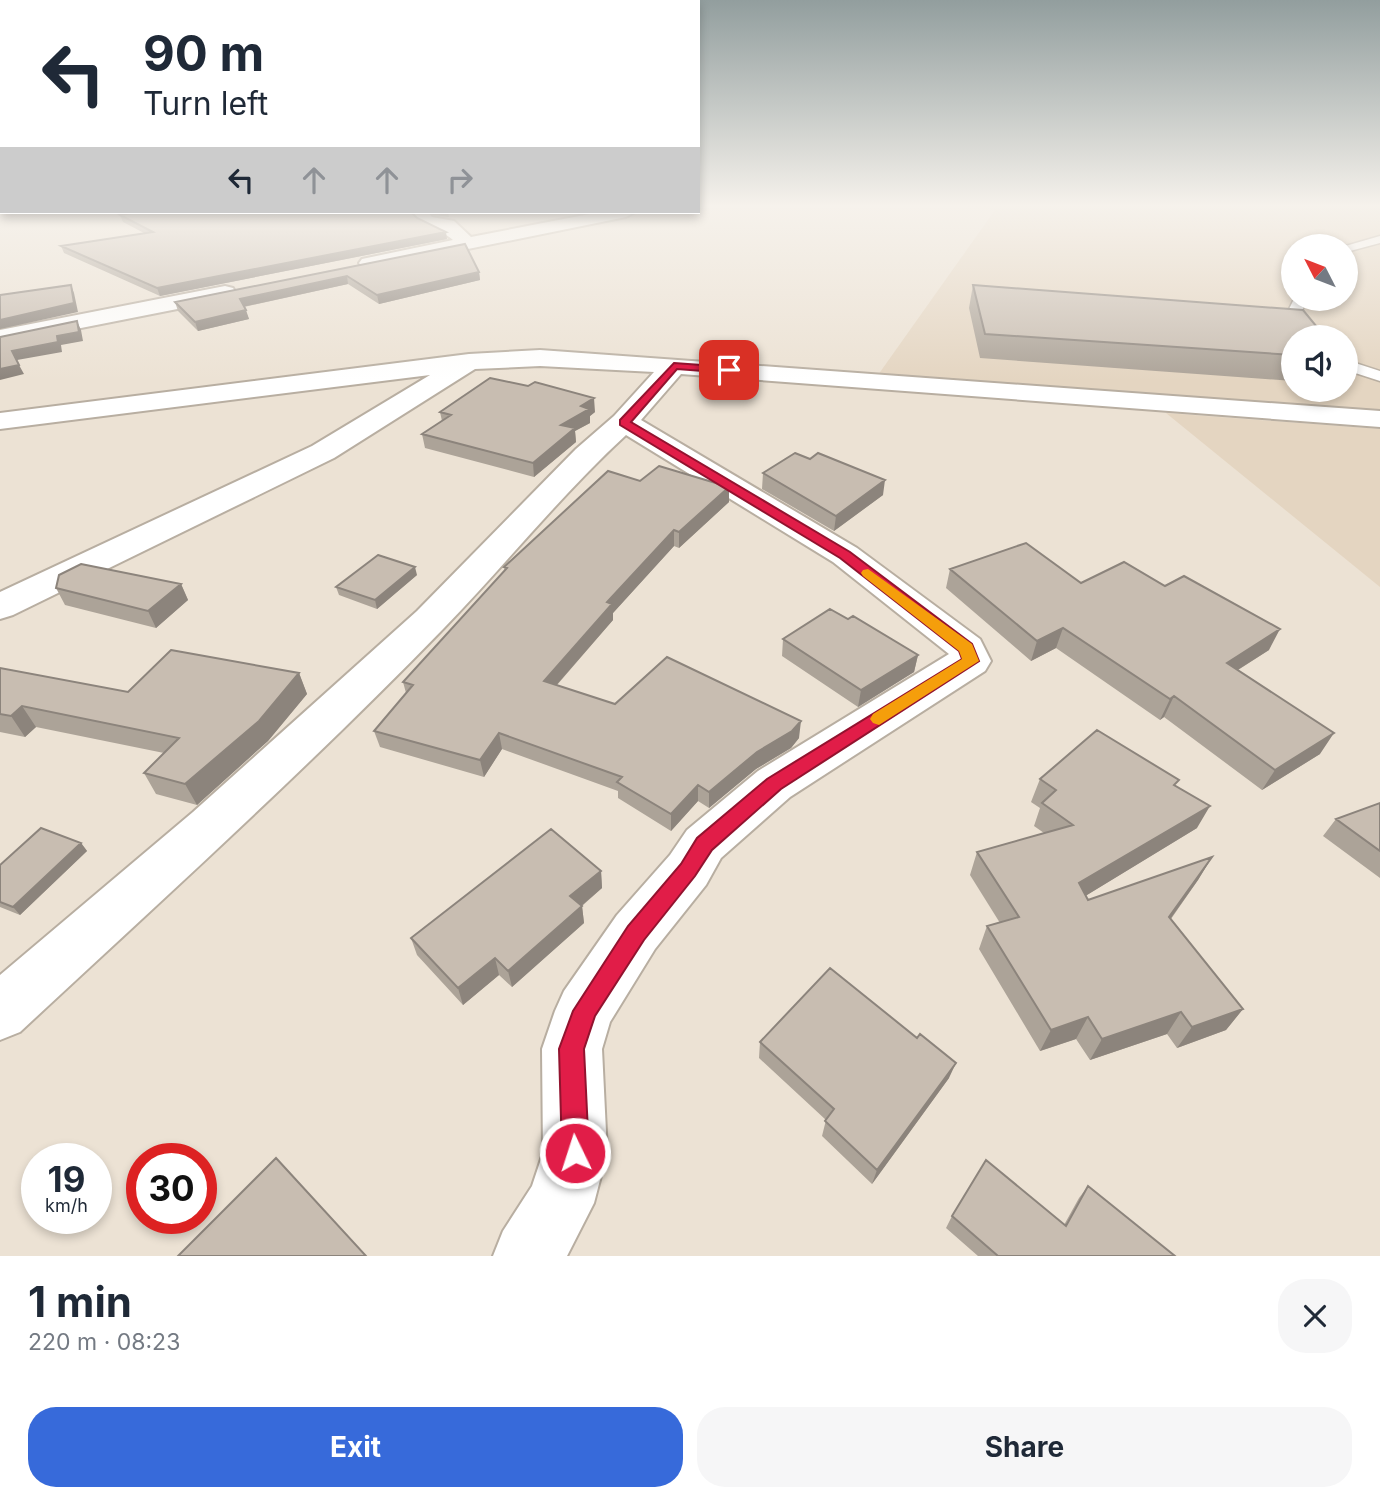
<!DOCTYPE html>
<html lang="en">
<head>
<meta charset="utf-8">
<style>
	body { margin:0; font-family:Inter,sans-serif; background:#f6f6f7; color:#1f2937; height:100vh; display:flex; flex-direction:column; font-size:26px; white-space:nowrap }
	* { box-sizing:border-box; margin:0 }
	p { font-size:23px; color:#747a83 }
	.icon { flex:none; width:38px; height:38px; fill:none; stroke:currentColor; stroke-width:2; stroke-linecap:round; stroke-linejoin:round }
	.map { position:relative; height:1256px; overflow:hidden }
	.sheet { display:flex; flex-direction:column; background:#fff; flex:1 }
	.sheet>* { flex:none }
	.banner { position:absolute; left:0px; top:0px; width:700px; height:214px; box-shadow:0 4px 10px #0003; background:#fff; color:#1f2937; overflow:hidden }
	.needle { width:46px; rotate:312deg }
	.tools { position:absolute; left:1281px; top:234px; display:grid; gap:14px }
	.tools a { display:grid; place-items:center; width:77px; height:77px; border-radius:50%; background:#fff; box-shadow:0 4px 10px #0003; font-size:35px }
	.speed { position:absolute; left:21px; top:1143px; display:flex; gap:14px; font-size:35px; font-weight:700; text-align:center }
	.speed>* { display:grid; place-content:center; width:91px; height:91px; border-radius:50%; background:#fff; box-shadow:0 4px 10px #0003; line-height:1 }
	.speed small { font-size:18px; font-weight:400 }
	.speed .limit { border:10px solid #d22; background:#fff; color:#111 }
	.pin { position:absolute; display:grid; place-items:center; width:60px; height:60px; color:#fff; margin:-30px; border-radius:14px; box-shadow:0 4px 10px #0006 }
	.me { position:absolute; width:77px; margin:-38px; rotate:356deg; stroke-linejoin:round; filter:drop-shadow(0 0 5px #0008) }
	.turn { display:flex; align-items:center; gap:24px; height:147px; padding:0 28px; font-size:32px }
	.turn .icon { width:91px; height:91px; stroke-width:2.5 }
	.turn b { display:block; font-size:49px; line-height:60px }
	.lanes { display:flex; align-items:center; height:66px; padding:0 28px; background:#0003; justify-content:center; gap:35px; direction:ltr }
	.lanes .off { opacity:.35 }
	.round { display:grid; place-items:center; flex:none; width:74px; height:74px; border-radius:28px; background:#f6f6f7 }
	.summary { display:flex; align-items:center; justify-content:space-between; height:119px; padding:0 28px }
	h1 { font-size:42px; font-weight:700; line-height:52px }
	.primary-button { display:flex; gap:14px; margin-top:auto; padding:14px 28px }
	.primary-button a { flex:1; height:80px; border-radius:28px; background:#376ada; color:#fff; font-size:28px; font-weight:700; line-height:80px; text-align:center }
	.primary-button a+a { background:#f6f6f7; color:#1f2937 }
	.map>svg:first-child { display:block }
	.built { fill:#e4d5c1; fill-rule:evenodd }
	.lines { fill:none; stroke-linecap:round; stroke-linejoin:round }
	.lane-casing { stroke:#b8aea1; stroke-width:3 }
	.street-casing { stroke:#b8aea1; stroke-width:4 }
	.lane { fill:#fff; fill-rule:evenodd }
	.street { fill:#fff; fill-rule:evenodd }
	.wall { fill:#aca398 }
	.shaded-wall { fill:#8c847c }
	.building { fill:#c8bdb1; stroke:#8c847c; stroke-width:2 }
	.route { fill:#e11d48; stroke:#92132f; stroke-width:2 }
	.slow { fill:#f59e0b }
</style>
</head>
<body>
<div class="map">
<svg width="1380" height="1256" viewBox="0 0 1380 1256">
	<rect width="100%" height="100%" fill="#ece2d4"/>
	<path class="built" d="M 957,205 L 1380,205 L 1380,412 L 878,375 L 995,210 ZM 1293,247 L 1346,247 L 1346,299 L 1293,299 ZM 1293,338 L 1346,338 L 1346,390 L 1293,390 Z
		M 1166,413 L 1380,429 L 1380,587 Z"/>
	<g class="lines">
		<g class="lane-casing">
			<path id="lane" d="M 1380,236 L 1380,243 L 1350,251 L 1346,252 L 1346,247 L 1342,247 Z
				M 1294,299 L 1307,299 L 1302,311 L 1316,338 L 1302,338 L 1288,311 Z
				M 1346,360 L 1380,371 L 1380,381 L 1346,370 Z"/>
		</g>
		<g class="street-casing">
			<path id="street" d="M 409,212 L 428,212 L 432,217 L 454,221 L 471,237 L 600,212 L 635,212 L 626,217 L 369,269 L 362,267 L 359,263 L 362,259 L 453,240 C 437,226 422,230 409,212 Z
				M 225,286 L 233,288 L 236,293 L 233,298 L 0,344 L 0,330 Z
				M 540,350 L 1380,411 L 1380,427 L 681,374 L 641,420 L 857,548 L 980,639 L 991,661 L 985,671 L 790,797 L 721,858 L 706,885 L 655,949 L 610,1022 L 602,1049 L 607,1153 L 594,1203 L 567,1256 L 493,1256 L 503,1231 L 532,1186 L 543,1153 L 542,1049 L 555,1011 L 564,991 L 617,915 L 670,855 L 687,830 L 758,771 L 949,654 L 833,562 L 626,435 C 561,495 505,565 444,628 C 308,768 163,899 20,1032 L 0,1040 L 0,975 L 193,812 L 417,611 L 576,449 L 614,416 L 654,372 L 540,366 L 475,369 L 334,458 L 13,615 L 0,619 L 0,592 L 312,446 L 430,375 L 0,429 L 0,413 L 469,354 Z"/>
		</g>
		<use href="#lane" class="lane"/>
		<use href="#street" class="street"/>
	</g>
	<path class="wall" d="M 430,212 L 448,212 L 449,217 L 433,215 Z
		M 120,215 L 417,218 L 447,239 L 160,296 L 64,253 L 61,246 L 144,233 L 123,222 Z
		M 465,244 L 479,272 L 480,280 L 379,304 L 348,284 L 244,307 L 249,319 L 198,331 L 178,311 L 175,302 Z
		M 973,285 L 1293,338 L 1293,381 L 980,358 L 969,308 Z
		M 440,412 L 595,412 L 590,416 L 590,423 L 575,431 L 576,442 L 534,477 L 425,448 L 422,434 L 442,421 Z
		M 763,473 L 883,495 L 834,531 L 762,489 Z
		M 640,481 L 729,487 L 729,502 L 679,548 L 674,546 L 613,613 L 613,620 L 557,685 L 615,704 L 799,738 L 791,748 L 756,769 L 709,808 L 698,801 L 671,831 L 618,798 L 618,791 L 502,749 L 484,777 L 380,747 L 374,731 L 406,693 L 403,682 L 505,571 L 504,567 Z
		M 950,569 L 1081,583 L 1269,650 L 1238,670 L 1320,754 L 1262,790 L 1164,717 L 1160,720 L 1056,648 L 1031,661 L 946,588 Z
		M 417,575 L 377,609 L 339,595 L 336,587 Z
		M 181,584 L 188,600 L 156,628 L 65,605 L 56,588 Z
		M 848,619 L 918,655 L 914,672 L 858,707 L 782,656 L 783,639 Z
		M 0,668 L 128,692 L 299,673 L 307,694 L 268,741 L 197,805 L 156,794 L 144,773 L 164,753 L 36,727 L 25,737 L 0,732 Z
		M 1040,779 L 1176,786 L 1197,828 L 1085,896 L 1088,900 L 1212,857 L 1198,880 L 1171,919 L 1243,1009 L 1226,1030 L 1177,1048 L 1167,1034 L 1090,1060 L 1076,1039 L 1040,1051 L 979,949 L 987,926 L 1000,923 L 970,875 L 977,852 L 1044,833 L 1034,826 L 1040,808 L 1031,802 Z
		M 1380,803 L 1380,878 L 1323,836 L 1336,819 Z
		M 81,843 L 87,851 L 20,915 L 0,907 L 0,865 Z
		M 601,871 L 602,888 L 582,906 L 584,923 L 512,987 L 499,975 L 463,1005 L 417,955 L 411,938 Z
		M 760,1042 L 949,1078 L 872,1184 L 822,1136 L 826,1120 L 759,1058 Z
		M 1088,1186 L 1175,1256 L 978,1256 L 946,1228 L 952,1216 L 1064,1225 L 1079,1198 Z"/>
	<path class="shaded-wall" d="M 446,232 L 447,239 L 160,296 L 157,288 Z
		M 479,272 L 480,280 L 379,304 L 377,295 Z
		M 347,276 L 348,284 L 242,307 L 240,299 Z
		M 71,285 L 74,293 L 78,312 L 0,329 L 0,320 Z
		M 246,310 L 249,319 L 198,331 L 195,322 Z
		M 77,321 L 81,330 L 83,341 L 61,345 L 62,352 L 17,360 L 12,351 L 57,336 Z
		M 19,365 L 24,374 L 0,380 L 0,369 Z
		M 594,398 L 595,412 L 590,416 L 590,423 L 575,431 L 576,442 L 534,477 L 533,463 L 561,425 L 581,406 Z
		M 885,480 L 883,495 L 834,531 L 836,516 Z
		M 729,487 L 729,502 L 679,548 L 679,532 Z
		M 674,530 L 674,546 L 613,613 L 613,620 L 546,697 L 544,681 L 607,602 Z
		M 415,567 L 417,575 L 377,609 L 375,600 Z
		M 181,584 L 188,600 L 156,628 L 148,611 Z
		M 1063,628 L 1056,648 L 1031,661 L 1037,641 Z
		M 1280,629 L 1269,650 L 1217,683 L 1227,663 Z
		M 918,655 L 914,672 L 858,707 L 861,690 Z
		M 299,673 L 307,694 L 268,741 L 197,805 L 185,784 Z
		M 1174,696 L 1164,717 L 1160,720 L 1170,699 Z
		M 22,706 L 36,727 L 25,737 L 11,716 Z
		M 801,721 L 799,738 L 791,748 L 756,769 L 709,808 L 709,792 L 757,752 Z
		M 499,733 L 502,749 L 484,777 L 480,760 Z
		M 1334,733 L 1320,754 L 1262,790 L 1275,770 Z
		M 698,785 L 698,801 L 671,831 L 671,814 Z
		M 1210,806 L 1197,828 L 1069,906 L 1079,883 Z
		M 81,843 L 87,851 L 20,915 L 13,907 Z
		M 1212,857 L 1198,880 L 1156,939 L 1169,917 Z
		M 601,871 L 602,888 L 573,913 L 570,896 Z
		M 582,906 L 584,923 L 512,987 L 508,971 Z
		M 495,958 L 499,975 L 463,1005 L 458,988 Z
		M 1243,1009 L 1226,1030 L 1177,1048 L 1192,1027 Z
		M 1181,1012 L 1167,1034 L 1090,1060 L 1102,1039 Z
		M 1088,1017 L 1076,1039 L 1040,1051 L 1051,1030 Z
		M 956,1063 L 949,1078 L 872,1184 L 877,1170 Z"/>
	<path class="building" d="M 137,212 L 411,212 L 417,218 L 446,232 L 157,288 L 61,246 L 153,232 L 120,215 Z
		M 465,244 L 479,272 L 377,295 L 347,276 L 240,299 L 246,310 L 195,322 L 175,302 Z
		M 71,285 L 74,303 L 0,320 L 0,295 Z
		M 973,285 L 1303,310 L 1326,338 L 1293,338 L 1293,355 L 985,334 Z
		M 77,321 L 79,332 L 57,336 L 58,342 L 12,351 L 19,365 L 0,369 L 0,337 Z
		M 490,378 L 528,386 L 535,382 L 594,398 L 581,406 L 589,409 L 561,425 L 575,428 L 533,463 L 422,434 L 451,415 L 440,412 Z
		M 795,453 L 810,459 L 818,453 L 885,480 L 836,516 L 763,473 Z
		M 659,466 L 729,487 L 679,532 L 674,530 L 607,602 L 612,604 L 544,681 L 615,704 L 667,657 L 801,721 L 792,731 L 757,752 L 709,792 L 698,785 L 671,814 L 617,782 L 622,777 L 499,733 L 480,760 L 374,731 L 413,685 L 403,682 L 507,568 L 504,567 L 608,471 L 640,481 Z
		M 1026,543 L 1081,583 L 1124,562 L 1165,586 L 1184,576 L 1280,629 L 1227,663 L 1334,733 L 1275,770 L 1174,696 L 1170,699 L 1063,628 L 1037,641 L 950,569 Z
		M 378,555 L 415,567 L 375,600 L 336,587 Z
		M 81,564 L 181,584 L 148,611 L 56,588 L 59,575 Z
		M 830,609 L 848,619 L 853,616 L 918,655 L 861,690 L 783,639 Z
		M 171,650 L 299,673 L 259,721 L 185,784 L 144,773 L 179,738 L 22,706 L 11,716 L 0,714 L 0,668 L 128,692 Z
		M 1097,730 L 1179,780 L 1174,785 L 1210,806 L 1079,883 L 1088,900 L 1212,857 L 1169,917 L 1243,1009 L 1192,1027 L 1181,1012 L 1102,1039 L 1088,1017 L 1051,1030 L 987,926 L 1019,917 L 977,852 L 1073,825 L 1042,803 L 1056,790 L 1040,779 Z
		M 1380,803 L 1380,851 L 1336,819 Z
		M 41,828 L 81,843 L 13,907 L 0,902 L 0,865 Z
		M 551,829 L 601,871 L 570,896 L 582,906 L 508,971 L 495,958 L 458,988 L 411,938 Z
		M 830,968 L 917,1038 L 920,1034 L 956,1063 L 877,1170 L 825,1121 L 834,1109 L 760,1042 Z
		M 276,1158 L 366,1256 L 178,1256 Z
		M 986,1160 L 1066,1226 L 1088,1186 L 1175,1256 L 998,1256 L 952,1216 Z"/>
	<linearGradient id="sky" x2="0" y2="1"><stop stop-color="#929e9e"/><stop offset="0.54" stop-color="#f6f2ec"/><stop offset="1" stop-color="#f6f2ec" stop-opacity="0"/></linearGradient>
	<rect width="1380" height="381" fill="url(#sky)"/>
	<path class="route" d="M 674,363 L 729,367 L 734,370 L 729,373 L 677,369 L 631,422 L 850,552 L 972,644 L 979,661 L 781,789 L 712,850 L 695,876 L 644,940 L 595,1016 L 584,1049 L 589,1153 L 585,1163 L 575,1167 L 566,1163 L 562,1153 L 559,1049 L 573,1011 L 628,926 L 681,864 L 697,838 L 767,779 L 962,659 L 959,651 L 840,558 L 620,425 L 620,420 Z"/>
	<path class="slow" d="M 868,569 L 972,644 L 979,661 L 879,725 L 873,723 L 870,719 L 873,714 L 962,659 L 959,651 L 863,576 L 861,573 L 863,570 Z"/>
</svg>
<div class="tools">
<a><svg class="needle" viewBox="-14 -14 28 28"><path d="M0-13l5 13h-10z" fill="#e53935"/><path d="M0 13l5-13h-10z" fill="#747a83"/></svg></a>
<a><svg class="icon" aria-label="sound" viewBox="0 0 24 24"><path d="M4 9h4l5-4v14l-5-4H4zM17 9q2 3 0 6"/></svg></a>
</div>
<div class="speed"><div>19<small>km/h</small></div><div class="limit">30</div></div>
<div class="pin" style="left:729px;top:370px;background:#d93025"><svg class="icon" aria-label="arrive" viewBox="0 0 24 24"><path d="M6 21V4h12l-3 4 3 4H6"/></svg></div>
<svg class="me" style="left:575px;top:1153px" viewBox="-20 -20 40 40"><circle r="17" fill="#e11d48" stroke="#fff" stroke-width="3"/><path d="M0-11L8 9 0 5-8 9z" fill="#fff"/></svg>
<div class="banner">
<div class="turn"><svg class="icon" aria-label="left" viewBox="0 0 24 24"><path d="M17 20v-9H6M10 6l-5 5 5 5"/></svg><div><b>90 m</b>Turn left</div></div>
<div class="lanes"><svg class="icon" aria-label="left" viewBox="0 0 24 24"><path d="M17 20v-9H6M10 6l-5 5 5 5"/></svg><svg class="icon off" aria-label="ahead" viewBox="0 0 24 24"><path d="M12 20V5M6 11l6-6 6 6"/></svg><svg class="icon off" aria-label="ahead" viewBox="0 0 24 24"><path d="M12 20V5M6 11l6-6 6 6"/></svg><svg class="icon off" aria-label="right" viewBox="0 0 24 24"><path d="M7 20v-9h11M14 6l5 5-5 5"/></svg></div>
</div>
</div>
<section class="sheet">
<div class="summary"><div><h1>1 min</h1><p>220 m · 08:23</p></div><a class="round"><svg class="icon" aria-label="close" viewBox="0 0 24 24"><path d="M6 6l12 12M18 6L6 18"/></svg></a></div>
<div class="primary-button"><a>Exit</a><a>Share</a></div>
</section>
</body>
</html>
